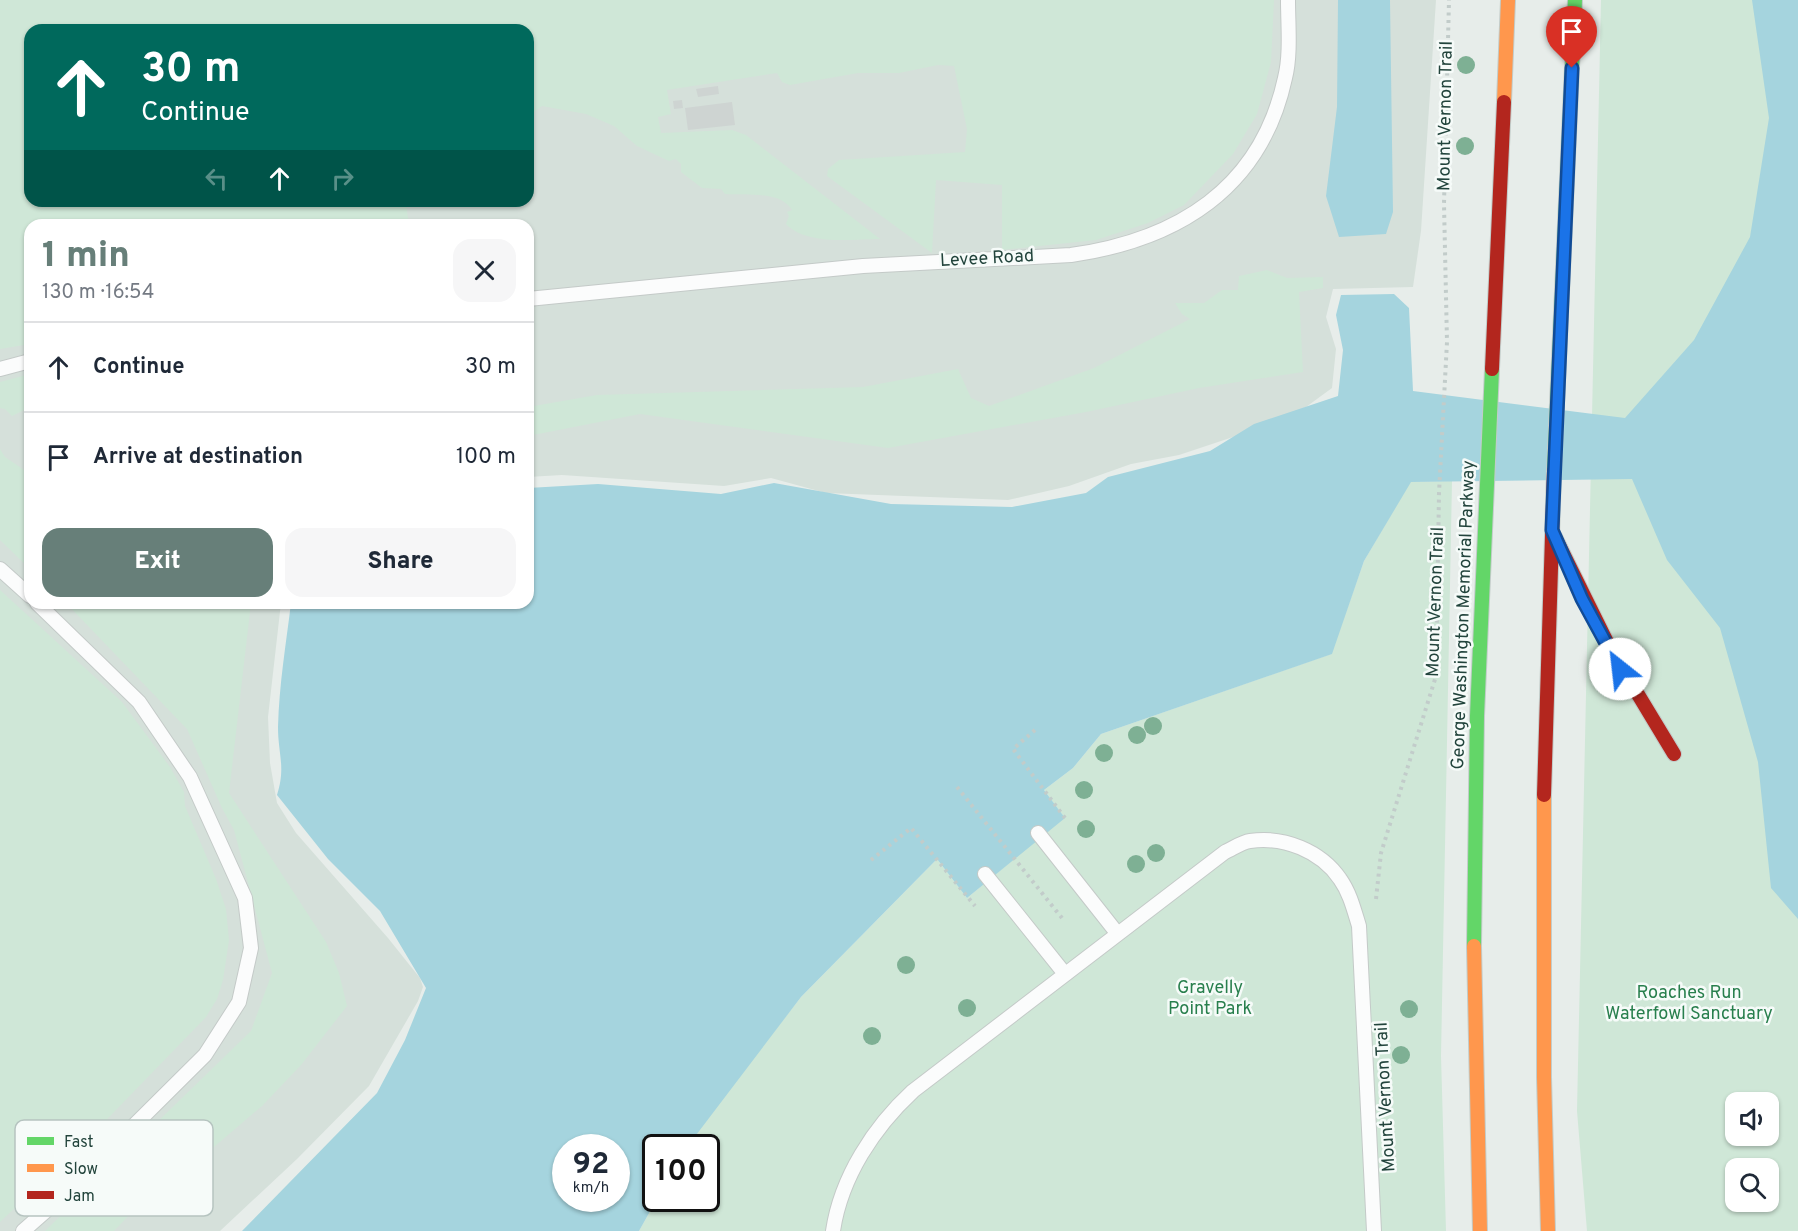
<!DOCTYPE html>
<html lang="en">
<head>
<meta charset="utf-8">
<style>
	body { margin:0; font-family:Overpass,sans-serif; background:#f6f6f7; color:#1f2937; height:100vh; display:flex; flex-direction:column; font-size:22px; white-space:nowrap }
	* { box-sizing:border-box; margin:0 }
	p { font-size:20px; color:#747a83 }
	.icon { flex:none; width:33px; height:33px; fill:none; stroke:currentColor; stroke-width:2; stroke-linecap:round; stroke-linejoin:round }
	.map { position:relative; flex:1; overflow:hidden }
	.side { position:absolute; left:24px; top:219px; width:510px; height:390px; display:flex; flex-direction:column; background:#fff; border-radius:18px; box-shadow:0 2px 4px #0004 }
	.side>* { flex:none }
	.top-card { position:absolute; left:24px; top:24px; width:510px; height:183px; border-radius:18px; box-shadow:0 2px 4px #0004; background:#00695c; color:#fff; overflow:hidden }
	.controls { position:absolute; left:1725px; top:1092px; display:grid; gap:12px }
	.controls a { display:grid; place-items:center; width:54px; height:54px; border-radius:12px; background:#fff; box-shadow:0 2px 4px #0004; font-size:30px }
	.speed { position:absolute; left:552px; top:1134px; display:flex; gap:12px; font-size:30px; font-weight:700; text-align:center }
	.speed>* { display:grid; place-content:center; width:78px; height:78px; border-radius:50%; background:#fff; box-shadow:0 2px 4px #0004; line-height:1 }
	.speed small { font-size:15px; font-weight:400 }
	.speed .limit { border:3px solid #111; border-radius:9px; background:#fff; color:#111 }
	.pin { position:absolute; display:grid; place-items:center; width:51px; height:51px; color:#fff; margin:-62px -26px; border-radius:50% 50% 50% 0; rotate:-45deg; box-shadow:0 0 6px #0007 }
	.pin .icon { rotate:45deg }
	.me { position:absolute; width:66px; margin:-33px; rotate:331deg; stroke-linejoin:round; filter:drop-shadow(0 0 4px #0008) }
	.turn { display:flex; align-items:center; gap:21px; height:126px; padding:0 18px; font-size:27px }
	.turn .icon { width:78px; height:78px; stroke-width:2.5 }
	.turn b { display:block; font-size:42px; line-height:51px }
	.lanes { display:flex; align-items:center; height:57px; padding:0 18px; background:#0003; justify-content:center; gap:30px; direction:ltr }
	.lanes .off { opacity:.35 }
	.round { display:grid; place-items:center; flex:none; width:63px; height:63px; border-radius:18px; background:#f6f6f7 }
	.summary { display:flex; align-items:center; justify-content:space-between; height:102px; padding:0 18px }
	h1 { font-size:36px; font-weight:800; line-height:45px; color:#677f79 }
	.cta { display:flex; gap:12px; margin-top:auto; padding:12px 18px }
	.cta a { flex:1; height:69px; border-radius:18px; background:#677f79; color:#fff; font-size:24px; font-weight:800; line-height:69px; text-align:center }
	.cta a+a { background:#f6f6f7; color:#1f2937 }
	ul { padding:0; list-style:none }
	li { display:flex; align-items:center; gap:18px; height:90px; padding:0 18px; border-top:2px solid #e0e1e3 }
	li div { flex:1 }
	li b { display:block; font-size:22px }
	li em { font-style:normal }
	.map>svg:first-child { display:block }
	.built { fill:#d5e0da; fill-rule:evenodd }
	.green { fill:#cfe7d7; fill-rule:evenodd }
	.water { fill:#a5d4de; fill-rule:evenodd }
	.building { fill:#ced4d2 }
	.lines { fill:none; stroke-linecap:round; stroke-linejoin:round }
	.lane-casing { stroke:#c4cac8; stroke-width:16 }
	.fast-casing { stroke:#c2ccc9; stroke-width:16 }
	.slow-casing { stroke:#c2ccc9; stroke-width:16 }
	.jam-casing { stroke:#c2ccc9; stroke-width:16 }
	.path { stroke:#c2ccca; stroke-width:4; stroke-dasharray:3 4.5; stroke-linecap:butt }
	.lane { stroke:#fbfcfc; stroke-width:14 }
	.fast { stroke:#63d668; stroke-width:14 }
	.slow { stroke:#ff974d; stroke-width:14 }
	.jam { stroke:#b3261e; stroke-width:14 }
	.tree { fill:#7eb094 }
	.route-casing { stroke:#114b97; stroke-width:15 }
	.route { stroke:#1a73e8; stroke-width:10 }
	.labels { text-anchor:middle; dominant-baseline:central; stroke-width:5; stroke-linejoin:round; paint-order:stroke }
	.street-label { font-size:18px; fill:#22443c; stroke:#f6fbf9 }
	.park-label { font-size:18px; fill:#287f4d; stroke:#f6fbf9 }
	.key { fill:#f6fbf9; stroke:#b6c4c0; stroke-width:1.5 }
	.key-label { font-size:16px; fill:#22443c }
</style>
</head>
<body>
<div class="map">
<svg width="1798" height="1231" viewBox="0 0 1798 1231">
	<rect width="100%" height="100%" fill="#e7edea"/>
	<path class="built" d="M 0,0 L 1436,0 L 1421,231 L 1413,287 L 1333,289 L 1326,317 L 1336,349 L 1332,388 L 1306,407 L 1257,429 L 1179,455 L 1131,464 L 1069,486 L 1008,500 L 826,493 L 771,478 L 724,486 L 562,475 L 528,477 L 528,225 L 30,225 L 30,603 L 281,603 L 268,717 L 270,763 L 277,803 L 296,833 L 388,938 L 420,978 L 423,987 L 418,1001 L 369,1086 L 297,1159 L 220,1231 L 0,1231 ZM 30,30 L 528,30 L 528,201 L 30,201 Z"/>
	<path class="green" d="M 0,0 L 1274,0 L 1271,62 L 1257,114 L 1233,154 L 1184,205 L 1148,223 L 1096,240 L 1002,250 L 1002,185 L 936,180 L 932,253 L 827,176 L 828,169 L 839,160 L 965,152 L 967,129 L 954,66 L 938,65 L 899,73 L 858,73 L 790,85 L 782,82 L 777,73 L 667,90 L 671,114 L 658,117 L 661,133 L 732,130 L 746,135 L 880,239 C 853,239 807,246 786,224 L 789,216 L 787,212 L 792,210 C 780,190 747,196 725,194 L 721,189 L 702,188 L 681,172 L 681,164 L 676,159 L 669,161 L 637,146 L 614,126 L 586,114 L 542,106 L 528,116 L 528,30 L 30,30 L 30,201 L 410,201 L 406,204 L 409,225 L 30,225 L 30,344 L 0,349 Z
		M 1601,0 L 1798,0 L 1798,1231 L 1587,1231 L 1577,1111 ZM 1736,1102 L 1768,1102 L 1768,1136 L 1736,1136 ZM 1736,1168 L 1768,1168 L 1768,1202 L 1736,1202 Z
		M 1267,270 L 1287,278 L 1323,277 L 1323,288 L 1299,292 L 1303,372 L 1199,388 L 1086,412 L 888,448 L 640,414 L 528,436 L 528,407 L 597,395 L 863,387 L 958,369 L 971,398 L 989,406 L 1094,368 L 1190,319 L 1182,314 L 1175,303 L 1204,303 L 1222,290 L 1238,290 L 1239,276 Z
		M 30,374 L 30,407 L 12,416 L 5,409 L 0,408 L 0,382 Z
		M 0,449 L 5,457 L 30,474 L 30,569 L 0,540 Z
		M 1452,481 L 1441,1056 L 1446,1231 L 639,1231 L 657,1199 L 706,1198 L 706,1148 L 687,1147 L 694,1134 L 801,997 L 937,859 L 967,898 L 1064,817 L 1044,790 L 1073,768 L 1101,734 L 1331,654 L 1364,561 L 1410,482 Z
		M 0,590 L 122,702 L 170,767 L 184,792 L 185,806 L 216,879 L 226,909 L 229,940 L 223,980 L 217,999 L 206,1017 L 85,1142 L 0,1222 Z
		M 66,603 L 251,603 L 229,793 L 326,942 L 339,973 L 347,1006 L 301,1065 L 262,1106 L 173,1182 L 155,1188 L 114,1231 L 45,1231 L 251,1031 L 272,973 L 234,830 L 222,808 L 187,729 Z"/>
	<path class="water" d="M 1338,0 L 1390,0 L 1393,212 L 1386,234 L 1339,237 L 1326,196 L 1337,107 Z
		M 1752,0 L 1798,0 L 1798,919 L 1771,888 L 1758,762 L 1720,628 L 1667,560 L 1632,479 L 1411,482 L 1364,561 L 1332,654 L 1101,734 L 1073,768 L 1044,790 L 1065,818 L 967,898 L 937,859 L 801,997 L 687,1147 L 656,1148 L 657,1199 L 639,1231 L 242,1231 L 377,1093 L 405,1040 L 426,988 L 380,911 L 328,859 L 277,795 C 286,767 278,754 278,727 C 279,685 286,644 291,603 L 528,603 L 528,488 L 598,484 L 721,494 L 774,483 L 891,504 L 1012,507 L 1086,493 L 1108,477 L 1210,451 L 1254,424 L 1338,396 L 1343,350 L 1336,315 L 1341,295 L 1394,294 L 1409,308 L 1413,391 L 1625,418 L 1694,340 L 1750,237 L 1769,118 ZM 566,1148 L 616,1148 L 616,1198 L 566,1198 Z"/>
	<path class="building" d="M 718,86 L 719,94 L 698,97 L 696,89 Z
		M 682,100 L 683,108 L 674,109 L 673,101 Z
		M 732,102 L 735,125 L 688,130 L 685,108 Z"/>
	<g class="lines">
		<g class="lane-casing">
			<path id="lane" d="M 528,299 L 863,266 L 1071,255 C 1177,240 1261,189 1285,78 C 1291,54 1288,25 1288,0
				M 0,369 L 30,361
				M 0,569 L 30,596
				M 1038,833 L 1117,933
				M 985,874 L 1065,974
				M 23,1231 L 65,1194 L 205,1055 L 239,1002 L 251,948 L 245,898 L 190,777 L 139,702 L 37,603
				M 833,1231 C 841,1177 874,1127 913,1091 L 1225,852 C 1232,849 1242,842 1250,841 C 1284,836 1321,851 1340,879 C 1350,893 1354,910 1359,926 L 1374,1231"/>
		</g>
		<g class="fast-casing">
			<path id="fast" d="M 1554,471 L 1575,0
				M 1474,946 L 1477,716 L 1492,369"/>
		</g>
		<g class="slow-casing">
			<path id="slow" d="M 1504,102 L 1508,0
				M 1544,795 L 1544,1077 L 1548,1231
				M 1474,946 L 1480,1231"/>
		</g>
		<g class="jam-casing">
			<path id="jam" d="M 1492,369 L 1504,102
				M 1555,537 L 1610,648 L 1674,754
				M 1544,795 L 1554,471"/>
		</g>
		<path class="path" d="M 1035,730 L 1013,749 L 1065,818
			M 957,787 L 1062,918
			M 871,860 L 911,828 L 975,906
			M 1376,899 L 1381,853 L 1436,676 L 1439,493 L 1447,342 L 1444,204 L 1449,0"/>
		<use href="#lane" class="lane"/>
		<use href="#fast" class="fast"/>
		<use href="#slow" class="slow"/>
		<use href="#jam" class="jam"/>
	</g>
	<g class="tree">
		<circle cx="1466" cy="65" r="9"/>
		<circle cx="1465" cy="146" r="9"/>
		<circle cx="1153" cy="726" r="9"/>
		<circle cx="1137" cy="735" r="9"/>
		<circle cx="1104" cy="753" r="9"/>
		<circle cx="1084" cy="790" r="9"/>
		<circle cx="1086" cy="829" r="9"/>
		<circle cx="1156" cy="853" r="9"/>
		<circle cx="1136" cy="864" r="9"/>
		<circle cx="906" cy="965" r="9"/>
		<circle cx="967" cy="1008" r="9"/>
		<circle cx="1409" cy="1009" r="9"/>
		<circle cx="872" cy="1036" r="9"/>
		<circle cx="1401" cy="1055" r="9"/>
	</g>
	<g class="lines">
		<g class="route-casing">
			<path id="route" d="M 1572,68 L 1552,530 L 1582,599 L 1620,669"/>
		</g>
		<use href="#route" class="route"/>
	</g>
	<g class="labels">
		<g class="street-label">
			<text transform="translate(1446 116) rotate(-89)">Mount Vernon Trail</text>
			<text transform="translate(987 259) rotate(-3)">Levee Road</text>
			<text transform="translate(1436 602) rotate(-88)">Mount Vernon Trail</text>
			<text transform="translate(1464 615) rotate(-88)">George Washington Memorial Parkway</text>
			<text transform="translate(1386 1097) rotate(-93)">Mount Vernon Trail</text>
		</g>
		<g class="park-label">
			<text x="1210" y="988">Gravelly<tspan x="1210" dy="21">Point Park</tspan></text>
			<text x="1689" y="993">Roaches Run<tspan x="1689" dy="21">Waterfowl Sanctuary</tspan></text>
		</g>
	</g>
	<rect x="15" y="1120" width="198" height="96" rx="9" class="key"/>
	<rect x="27" y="1137" width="27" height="8" fill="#63d668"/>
	<rect x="27" y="1164" width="27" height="8" fill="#ff974d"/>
	<rect x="27" y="1191" width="27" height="8" fill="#b3261e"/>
	<g class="key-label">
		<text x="64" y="1147">Fast</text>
		<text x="64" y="1174">Slow</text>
		<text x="64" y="1201">Jam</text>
	</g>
</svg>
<div class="controls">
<a><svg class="icon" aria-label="sound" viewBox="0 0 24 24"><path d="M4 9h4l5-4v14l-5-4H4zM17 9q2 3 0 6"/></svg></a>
<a><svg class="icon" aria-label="search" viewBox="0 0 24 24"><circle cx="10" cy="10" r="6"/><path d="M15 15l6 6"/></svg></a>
</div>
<div class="speed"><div>92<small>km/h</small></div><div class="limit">100</div></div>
<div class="pin" style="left:1572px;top:68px;background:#d93025"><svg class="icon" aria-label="arrive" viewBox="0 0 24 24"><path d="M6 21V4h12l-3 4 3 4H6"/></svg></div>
<svg class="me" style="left:1620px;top:669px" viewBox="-20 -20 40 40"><circle r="19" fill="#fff"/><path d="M0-13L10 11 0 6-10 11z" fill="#1a73e8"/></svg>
<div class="top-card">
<div class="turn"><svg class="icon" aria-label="ahead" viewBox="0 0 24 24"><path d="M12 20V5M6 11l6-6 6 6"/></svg><div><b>30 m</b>Continue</div></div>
<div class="lanes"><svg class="icon off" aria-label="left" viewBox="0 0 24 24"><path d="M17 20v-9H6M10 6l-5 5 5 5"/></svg><svg class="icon" aria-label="ahead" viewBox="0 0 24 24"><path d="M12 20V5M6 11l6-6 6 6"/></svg><svg class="icon off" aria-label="right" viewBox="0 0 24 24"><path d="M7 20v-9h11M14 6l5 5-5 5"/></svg></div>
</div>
<section class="side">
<div class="summary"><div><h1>1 min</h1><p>130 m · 16:54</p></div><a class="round"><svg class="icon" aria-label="close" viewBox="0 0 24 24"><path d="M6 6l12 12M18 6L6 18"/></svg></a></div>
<ul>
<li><svg class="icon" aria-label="ahead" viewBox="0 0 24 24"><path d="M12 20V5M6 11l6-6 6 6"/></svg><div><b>Continue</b></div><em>30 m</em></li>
<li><svg class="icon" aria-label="arrive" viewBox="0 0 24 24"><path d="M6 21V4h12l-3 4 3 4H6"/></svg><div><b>Arrive at destination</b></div><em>100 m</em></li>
</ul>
<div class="cta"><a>Exit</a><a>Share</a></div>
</section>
</div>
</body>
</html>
